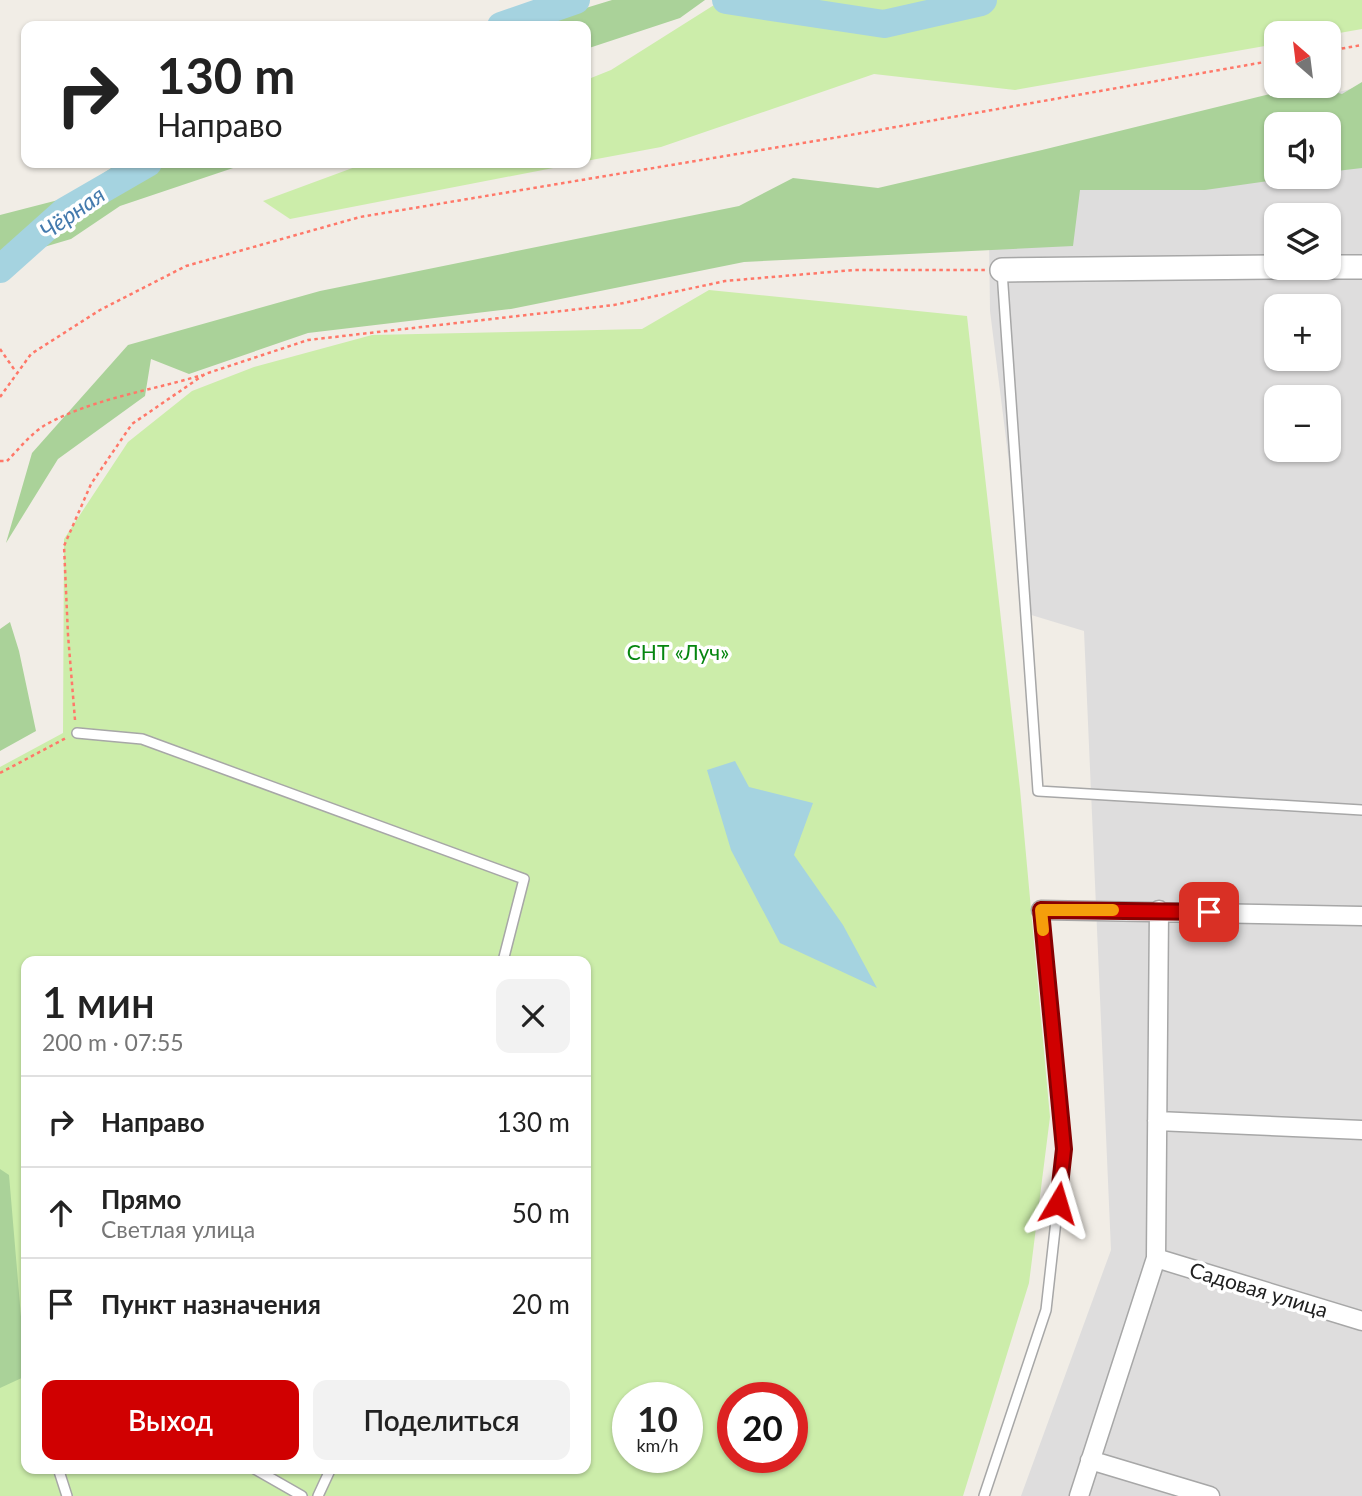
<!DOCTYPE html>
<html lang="ru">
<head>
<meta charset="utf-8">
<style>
	body { margin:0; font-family:Lato,sans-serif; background:#f2f2f2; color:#222; height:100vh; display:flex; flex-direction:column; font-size:26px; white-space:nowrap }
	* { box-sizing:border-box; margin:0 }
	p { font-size:23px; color:#767676 }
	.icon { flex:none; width:38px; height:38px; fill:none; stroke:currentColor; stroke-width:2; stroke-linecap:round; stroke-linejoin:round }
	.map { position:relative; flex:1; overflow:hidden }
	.details { position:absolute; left:21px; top:956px; width:570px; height:518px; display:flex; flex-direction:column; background:#fff; border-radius:14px; box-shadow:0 2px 5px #0004 }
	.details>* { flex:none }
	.hud { position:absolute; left:21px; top:21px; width:570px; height:147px; border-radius:14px; box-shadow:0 2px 5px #0004; background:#fff; color:#222; overflow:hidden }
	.needle { width:46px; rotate:332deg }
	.tools { position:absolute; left:1264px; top:21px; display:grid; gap:14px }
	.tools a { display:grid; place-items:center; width:77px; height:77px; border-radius:14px; background:#fff; box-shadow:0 2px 5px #0004; font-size:35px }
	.speed { position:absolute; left:612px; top:1382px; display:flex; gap:14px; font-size:35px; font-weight:700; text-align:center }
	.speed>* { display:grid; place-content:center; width:91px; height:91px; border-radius:50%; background:#fff; box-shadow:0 2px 5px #0004; line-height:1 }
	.speed small { font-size:18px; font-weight:400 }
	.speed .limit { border:10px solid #d22; background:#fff; color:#111 }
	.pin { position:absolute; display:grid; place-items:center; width:60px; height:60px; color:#fff; margin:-30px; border-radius:14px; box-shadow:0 4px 10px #0006 }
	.me { position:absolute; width:77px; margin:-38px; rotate:7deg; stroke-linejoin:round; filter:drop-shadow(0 0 5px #0008) }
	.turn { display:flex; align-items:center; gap:24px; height:147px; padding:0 21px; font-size:32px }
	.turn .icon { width:91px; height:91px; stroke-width:2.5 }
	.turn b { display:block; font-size:49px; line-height:60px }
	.round { display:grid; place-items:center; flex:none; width:74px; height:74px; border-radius:14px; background:#f2f2f2 }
	.summary { display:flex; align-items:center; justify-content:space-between; height:119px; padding:0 21px }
	h1 { font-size:42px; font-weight:600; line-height:52px }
	.cta { display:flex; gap:14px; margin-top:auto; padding:14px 21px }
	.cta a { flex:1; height:80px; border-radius:14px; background:#d00001; color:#fff; font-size:28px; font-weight:600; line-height:80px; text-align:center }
	.cta a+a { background:#f2f2f2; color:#222 }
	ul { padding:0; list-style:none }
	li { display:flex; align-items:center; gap:21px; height:91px; padding:0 21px; border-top:2px solid #e0e0e0 }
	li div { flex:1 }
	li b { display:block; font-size:26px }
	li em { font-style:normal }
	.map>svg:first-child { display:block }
	.residential { fill:#dedddd; fill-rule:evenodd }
	.grass { fill:#ccedaa; fill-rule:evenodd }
	.forest { fill:#aad299 }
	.water { fill:#a5d3e0 }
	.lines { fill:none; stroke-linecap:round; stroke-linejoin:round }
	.river { stroke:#a5d3e0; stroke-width:28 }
	.service-casing { stroke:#a7a7a7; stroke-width:12 }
	.minor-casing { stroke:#a7a7a7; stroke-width:21 }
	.tertiary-casing { stroke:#a7a7a7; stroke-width:26 }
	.path { stroke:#ff7869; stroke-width:2.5; stroke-dasharray:3.5 3.5; stroke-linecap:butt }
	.service { stroke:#fff; stroke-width:9 }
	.minor { stroke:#fff; stroke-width:18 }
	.tertiary { stroke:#fff; stroke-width:23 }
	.route-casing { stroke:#870001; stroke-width:18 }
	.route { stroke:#d00001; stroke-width:12 }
	.slow { stroke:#f59e0b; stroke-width:12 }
	.labels { text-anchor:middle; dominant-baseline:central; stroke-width:7; stroke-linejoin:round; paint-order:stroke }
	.park-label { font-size:21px; fill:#068610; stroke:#fff }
	.street-label { font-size:21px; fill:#202020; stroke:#fff }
	.water-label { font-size:23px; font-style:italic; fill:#447aad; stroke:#fff }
</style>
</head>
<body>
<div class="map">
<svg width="1362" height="1496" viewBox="0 0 1362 1496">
	<rect width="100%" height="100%" fill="#f1ede6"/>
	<path class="residential" d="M 1362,86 L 1362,1496 L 1021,1496 L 1111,1250 L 1084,631 L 1028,614 L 990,311 L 989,235 L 1048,168 ZM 1276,124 L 1328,124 L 1328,177 L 1276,177 ZM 1276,215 L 1328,215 L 1328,268 L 1276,268 ZM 1276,306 L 1328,306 L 1328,359 L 1276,359 ZM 1276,397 L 1328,397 L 1328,450 L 1276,450 Z"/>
	<path class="grass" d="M 722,0 L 1362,0 L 1362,29 L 1328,35 L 1328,33 L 1276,33 L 1276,44 L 1015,90 L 874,74 L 661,147 L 586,161 L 586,80 L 611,70 Z
		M 366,163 L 579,163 L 290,219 L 263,201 Z
		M 709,290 L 967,316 L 1020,789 L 1050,1117 L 1029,1283 L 963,1496 L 0,1496 L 0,767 L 63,733 L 64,539 L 128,442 L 192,391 L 254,367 L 372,335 L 642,329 ZM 26,961 L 586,961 L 586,1468 L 26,1468 ZM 628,1398 L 688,1398 L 688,1458 L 628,1458 ZM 733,1398 L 793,1398 L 793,1458 L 733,1458 Z"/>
	<path class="forest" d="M 612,0 L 705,0 L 680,18 L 586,49 L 586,26 L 527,26 Z
		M 1362,82 L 1362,168 L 1328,172 L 1328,124 L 1276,124 L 1276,177 L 1297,177 L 1205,190 L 1080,190 L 1073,246 L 744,262 L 511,309 L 308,333 L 189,374 L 151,359 L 145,396 L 58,459 L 6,543 L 32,453 L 128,345 L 320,291 L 739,206 L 793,178 L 878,188 L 1042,150 L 1303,86 L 1313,86 L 1342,94 Z
		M 119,163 L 248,163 L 120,206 L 71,239 L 0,260 L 0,215 L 66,198 Z
		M 10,622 L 19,651 L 36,731 L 0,751 L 0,629 Z
		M 0,1169 L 9,1175 L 26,1376 L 0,1388 Z"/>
	<path class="water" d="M 735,761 L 749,787 L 813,803 L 794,855 L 843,925 L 877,988 L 780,943 L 731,850 L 707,770 Z"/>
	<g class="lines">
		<path class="river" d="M 726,0 L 884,24 L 981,2 L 983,0
			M 501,26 L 576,0
			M 0,269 L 65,211 L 148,163"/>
		<g class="service-casing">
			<path id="service" d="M 1002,271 L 1038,791 L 1362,810
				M 77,733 L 142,739 L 524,879 L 503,961
				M 58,1468 L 67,1496
				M 253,1468 L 302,1496
				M 318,1496 L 331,1468
				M 984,1496 L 1046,1310 L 1064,1149 L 1041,910"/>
		</g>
		<g class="minor-casing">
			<path id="minor" d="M 1041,910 L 1362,916
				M 1157,1121 L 1362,1130
				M 1156,1258 L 1362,1321
				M 1090,1460 L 1210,1496
				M 1079,1496 L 1156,1258 L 1159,910"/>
		</g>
		<g class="tertiary-casing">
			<path id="tertiary" d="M 1328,267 L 1362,267
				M 1002,270 L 1276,267"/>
		</g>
		<path class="path" d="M 1328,51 L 1362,45
			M 0,349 L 16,372
			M 0,397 L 31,354 L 100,310 L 186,266 L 360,217 L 839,137 L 1276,60
			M 0,461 L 7,461 C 19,449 32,432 47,424 C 95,398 150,391 202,375
			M 75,720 L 68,635 L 64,546 L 91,484 L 132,424 L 205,374 L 308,340 L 614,305 L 725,281 L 854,270 L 985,270
			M 0,773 L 66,738"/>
		<use href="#service" class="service"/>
		<use href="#minor" class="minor"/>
		<use href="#tertiary" class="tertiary"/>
	</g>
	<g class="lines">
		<g class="route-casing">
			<path id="route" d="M 1058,1203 L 1064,1149 L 1041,910 L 1209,912"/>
		</g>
		<use href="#route" class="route"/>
		<path class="slow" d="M 1043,930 L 1041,910 L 1113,910"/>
	</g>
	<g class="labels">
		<g class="park-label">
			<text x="678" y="651">СНТ «Луч»</text>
		</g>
		<g class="street-label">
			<text transform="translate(1259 1289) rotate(17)">Садовая улица</text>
		</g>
		<g class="water-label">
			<text transform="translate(72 212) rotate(-35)">Чёрная</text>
		</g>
	</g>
</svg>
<div class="tools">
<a><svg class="needle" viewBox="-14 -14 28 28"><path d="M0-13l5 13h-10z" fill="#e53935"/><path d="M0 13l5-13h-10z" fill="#767676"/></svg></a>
<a><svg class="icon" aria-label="sound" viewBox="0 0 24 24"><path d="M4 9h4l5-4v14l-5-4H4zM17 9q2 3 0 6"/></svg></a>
<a><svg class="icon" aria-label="layers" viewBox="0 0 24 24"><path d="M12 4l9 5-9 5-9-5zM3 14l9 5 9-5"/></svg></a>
<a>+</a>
<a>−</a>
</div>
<div class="speed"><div>10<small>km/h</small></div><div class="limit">20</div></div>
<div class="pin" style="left:1209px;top:912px;background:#d93025"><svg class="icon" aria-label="arrive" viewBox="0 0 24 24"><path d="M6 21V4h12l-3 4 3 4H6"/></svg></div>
<svg class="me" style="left:1058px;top:1203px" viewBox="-20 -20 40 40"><path d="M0-17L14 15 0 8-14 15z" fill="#d00001" stroke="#fff" stroke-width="4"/></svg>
<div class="hud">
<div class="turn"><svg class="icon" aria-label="right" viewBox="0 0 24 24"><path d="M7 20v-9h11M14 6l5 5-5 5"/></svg><div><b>130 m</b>Направо</div></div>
</div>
<section class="details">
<div class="summary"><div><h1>1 мин</h1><p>200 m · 07:55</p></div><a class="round"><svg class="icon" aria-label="close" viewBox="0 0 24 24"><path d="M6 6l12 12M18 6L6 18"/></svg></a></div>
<ul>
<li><svg class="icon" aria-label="right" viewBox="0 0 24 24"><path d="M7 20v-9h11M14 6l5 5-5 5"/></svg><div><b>Направо</b></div><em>130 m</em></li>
<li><svg class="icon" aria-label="ahead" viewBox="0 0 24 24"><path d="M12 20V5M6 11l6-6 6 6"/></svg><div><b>Прямо</b><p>Светлая улица</p></div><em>50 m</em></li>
<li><svg class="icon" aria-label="arrive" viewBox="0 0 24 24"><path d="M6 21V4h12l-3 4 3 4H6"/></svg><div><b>Пункт назначения</b></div><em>20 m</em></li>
</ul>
<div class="cta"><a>Выход</a><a>Поделиться</a></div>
</section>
</div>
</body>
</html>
